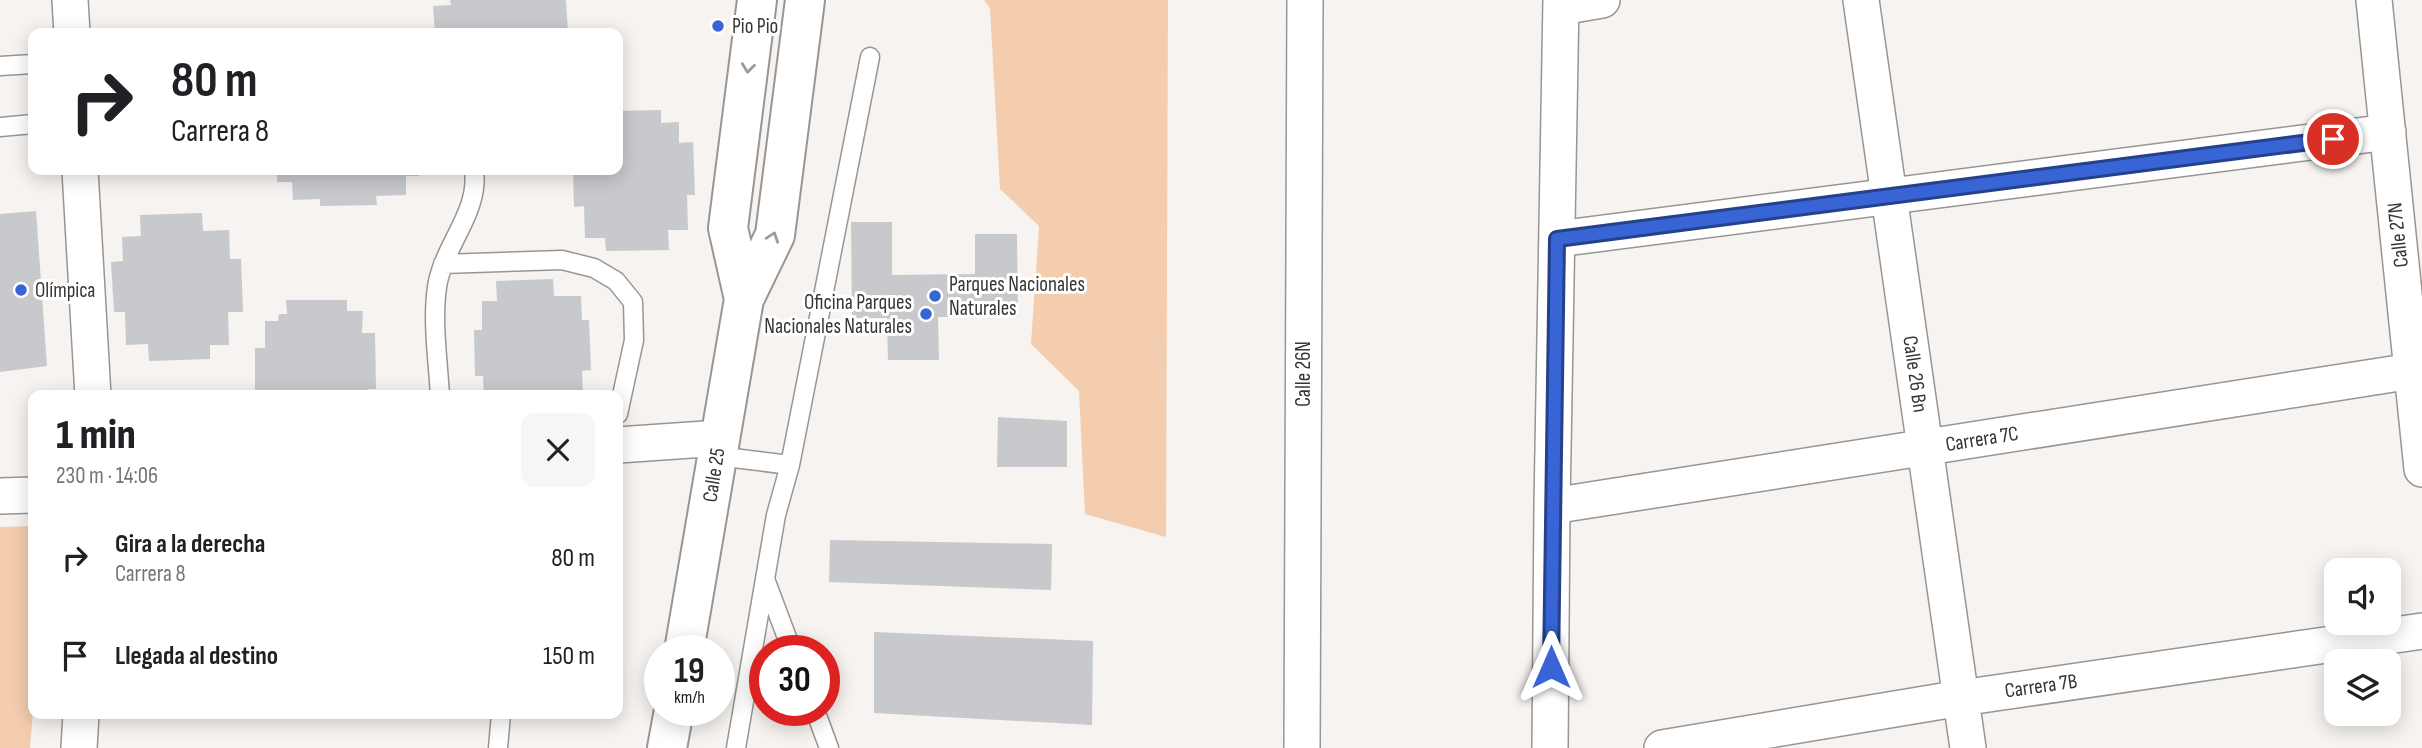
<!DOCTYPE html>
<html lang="es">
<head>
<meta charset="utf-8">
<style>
	body { margin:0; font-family:"Sofia Sans Condensed",sans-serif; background:#f6f6f6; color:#202124; height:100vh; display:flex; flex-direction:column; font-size:26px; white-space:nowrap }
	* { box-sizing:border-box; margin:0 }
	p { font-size:23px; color:#757577 }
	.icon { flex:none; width:38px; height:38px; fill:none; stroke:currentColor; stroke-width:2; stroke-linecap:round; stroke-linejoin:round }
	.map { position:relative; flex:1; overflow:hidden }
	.side { position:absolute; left:28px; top:390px; width:595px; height:329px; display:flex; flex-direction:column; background:#fff; border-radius:14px; box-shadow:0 4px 18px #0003 }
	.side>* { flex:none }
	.top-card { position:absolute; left:28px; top:28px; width:595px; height:147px; border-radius:14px; box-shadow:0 4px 18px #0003; background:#fff; color:#202124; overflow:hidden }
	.tools { position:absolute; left:2324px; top:558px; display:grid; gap:14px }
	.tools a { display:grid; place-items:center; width:77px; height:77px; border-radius:14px; background:#fff; box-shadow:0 4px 18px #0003; font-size:35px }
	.speed { position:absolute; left:644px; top:635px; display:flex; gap:14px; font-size:35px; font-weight:700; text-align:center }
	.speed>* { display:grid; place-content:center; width:91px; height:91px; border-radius:50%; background:#fff; box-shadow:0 4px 18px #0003; line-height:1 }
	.speed small { font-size:18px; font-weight:400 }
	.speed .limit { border:10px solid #d22; background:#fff; color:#111 }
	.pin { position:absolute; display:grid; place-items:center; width:60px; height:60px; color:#fff; margin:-30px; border:4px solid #fff; border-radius:50%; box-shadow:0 2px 7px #0007 }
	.me { position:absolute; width:77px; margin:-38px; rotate:0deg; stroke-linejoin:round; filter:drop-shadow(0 0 5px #0008) }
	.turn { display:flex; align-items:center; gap:24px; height:147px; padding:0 28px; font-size:32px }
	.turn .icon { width:91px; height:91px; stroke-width:2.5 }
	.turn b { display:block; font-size:49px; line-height:60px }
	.round { display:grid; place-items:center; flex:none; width:74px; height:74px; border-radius:14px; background:#f6f6f6 }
	.overview { display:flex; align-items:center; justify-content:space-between; height:119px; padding:0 28px }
	h1 { font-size:42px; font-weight:800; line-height:52px }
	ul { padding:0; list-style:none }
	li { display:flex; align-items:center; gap:21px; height:98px; padding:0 28px }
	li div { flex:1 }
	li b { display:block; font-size:26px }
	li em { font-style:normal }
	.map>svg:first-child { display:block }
	.green { fill:#f3cdae }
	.building { fill:#c7c9cd }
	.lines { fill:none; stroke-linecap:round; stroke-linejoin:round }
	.lane-casing { stroke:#999593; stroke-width:21 }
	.street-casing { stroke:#999593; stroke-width:38 }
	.primary-casing { stroke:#999593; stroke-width:42 }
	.lane { stroke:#fff; stroke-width:18 }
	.street { stroke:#fff; stroke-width:35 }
	.primary { stroke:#fff; stroke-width:38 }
	.oneway { stroke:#9b9a9a }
	.route-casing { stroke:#24418a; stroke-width:18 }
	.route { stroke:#3864d5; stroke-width:12 }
	.poi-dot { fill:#3864d5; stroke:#fff; stroke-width:2.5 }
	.labels { text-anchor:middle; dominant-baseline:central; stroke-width:6; stroke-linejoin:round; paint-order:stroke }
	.poi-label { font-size:21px; fill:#373635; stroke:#fff; text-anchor:start }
	.street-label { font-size:21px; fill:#373635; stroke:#fff }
</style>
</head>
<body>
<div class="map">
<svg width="2422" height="748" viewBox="0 0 2422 748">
	<rect width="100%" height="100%" fill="#f6f3f0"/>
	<path class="green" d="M 984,0 L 1168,0 L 1166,537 L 1085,514 L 1079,391 L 1031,344 L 1039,226 L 1000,189 L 990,8 Z
		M 33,526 L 33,712 L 30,748 L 0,748 L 0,527 Z"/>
	<path class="building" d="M 450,0 L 566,0 L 568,33 L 435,33 L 433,6 L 451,5 Z
		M 661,110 L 661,123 L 679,122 L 679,143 L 693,142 L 695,195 L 687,195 L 688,230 L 668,230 L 669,250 L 606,251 L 605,238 L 585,238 L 584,206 L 574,207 L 573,170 L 618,170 L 618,111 Z
		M 277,170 L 419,170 L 419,176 L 406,176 L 406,195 L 376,196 L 377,205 L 320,206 L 320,199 L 293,200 L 292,182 L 277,182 Z
		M 36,211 L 47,366 L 0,372 L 0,214 Z
		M 202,213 L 203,231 L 229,230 L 230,259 L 241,259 L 243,312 L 228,312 L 229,345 L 210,345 L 210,359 L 149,361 L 148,344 L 126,345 L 125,312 L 114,312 L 111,262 L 123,261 L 122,237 L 141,236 L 140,215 Z
		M 851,222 L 892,222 L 892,275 L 975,274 L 975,234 L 1017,234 L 1018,317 L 938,317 L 939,360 L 888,360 L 887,318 L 852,318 Z
		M 553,279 L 554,296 L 581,296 L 582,320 L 589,320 L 591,370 L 582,371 L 583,396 L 484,396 L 483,376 L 475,376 L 474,330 L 482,330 L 482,301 L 497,301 L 496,281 Z
		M 286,300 L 347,300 L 347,311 L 363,311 L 362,333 L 375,333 L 376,389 L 368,389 L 368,396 L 255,396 L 255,348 L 265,348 L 265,321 L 278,321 L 279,314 L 287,314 Z
		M 998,417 L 1067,421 L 1067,467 L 997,467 Z
		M 830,540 L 1052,544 L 1051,590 L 829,582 Z
		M 874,632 L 1093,641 L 1092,725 L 874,713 Z"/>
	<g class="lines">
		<g class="lane-casing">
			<path id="lane" d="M 0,66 L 33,64
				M 0,127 L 33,124
				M 443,264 L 562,260 L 594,268 L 616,281 L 633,302 L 634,340 L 618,414
				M 440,396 C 438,360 432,322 437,287 C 443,246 480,212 474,170
				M 717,456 L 790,465 L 776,515 L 736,748
				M 790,465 L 870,57
				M 765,579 L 792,651
				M 815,710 L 829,748
				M 498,748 L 501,714"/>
		</g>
		<g class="street-casing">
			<path id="street" d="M 70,0 L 72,33
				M 1861,0 L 1968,748
				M 2374,0 L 2422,469
				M 1561,7 L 1602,0
				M 80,170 L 93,396
				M 1557,239 L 2388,132
				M 618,445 L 720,438
				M 0,496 L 33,495
				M 1552,506 L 2412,371
				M 79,748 L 81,714
				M 1302,748 L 1305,0
				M 1550,748 L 1552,506 L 1561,0
				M 1662,748 L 1961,698 L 2422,631"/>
		</g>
		<g class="primary-casing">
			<path id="primary" d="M 744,299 L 728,228 L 757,0
				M 684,651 L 744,299 L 775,235 L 805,0
				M 667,748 L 674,710"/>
		</g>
		<use href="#lane" class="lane"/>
		<use href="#street" class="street"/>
		<use href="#primary" class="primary"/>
	</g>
	<defs><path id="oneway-chevron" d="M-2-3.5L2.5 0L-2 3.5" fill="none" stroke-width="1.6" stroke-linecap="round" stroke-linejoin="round" transform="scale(1.75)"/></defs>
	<g class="oneway">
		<use href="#oneway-chevron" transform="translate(748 68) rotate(97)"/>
		<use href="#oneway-chevron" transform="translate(773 237) rotate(-71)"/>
	</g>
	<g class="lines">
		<g class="route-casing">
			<path id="route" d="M 1551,667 L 1557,239 L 2333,139"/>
		</g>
		<use href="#route" class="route"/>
	</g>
	<g class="poi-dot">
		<circle cx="718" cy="26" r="7"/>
		<circle cx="21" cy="290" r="7"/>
		<circle cx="935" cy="296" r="7"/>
		<circle cx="926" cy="314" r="7"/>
	</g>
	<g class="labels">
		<g class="poi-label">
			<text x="732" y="26">Pio Pio</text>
			<text x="949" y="284">Parques Nacionales<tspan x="949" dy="24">Naturales</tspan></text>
			<text x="35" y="290">Olímpica</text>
			<text x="912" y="302" text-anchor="end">Oficina Parques<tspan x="912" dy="24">Nacionales Naturales</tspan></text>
		</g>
		<g class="street-label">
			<text transform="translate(2398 235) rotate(-96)">Calle 27N</text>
			<text transform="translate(1303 374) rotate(-90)">Calle 26N</text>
			<text transform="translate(1915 374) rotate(82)">Calle 26 Bn</text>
			<text transform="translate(1982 439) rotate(-9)">Carrera 7C</text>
			<text transform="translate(714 475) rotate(-81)">Calle 25</text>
			<text transform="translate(2041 686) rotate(-8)">Carrera 7B</text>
		</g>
	</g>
</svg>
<div class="tools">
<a><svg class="icon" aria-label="sound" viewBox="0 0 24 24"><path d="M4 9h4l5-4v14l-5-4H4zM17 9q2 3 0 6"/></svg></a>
<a><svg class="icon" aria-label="layers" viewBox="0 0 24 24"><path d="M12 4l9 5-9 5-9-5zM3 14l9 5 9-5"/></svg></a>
</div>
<div class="speed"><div>19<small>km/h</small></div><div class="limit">30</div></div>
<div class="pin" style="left:2333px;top:139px;background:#d93025"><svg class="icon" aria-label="arrive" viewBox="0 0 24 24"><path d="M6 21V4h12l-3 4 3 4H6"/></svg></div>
<svg class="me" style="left:1551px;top:667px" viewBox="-20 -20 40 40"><path d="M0-17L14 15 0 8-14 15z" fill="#3864d5" stroke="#fff" stroke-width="4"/></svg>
<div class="top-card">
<div class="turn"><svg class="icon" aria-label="right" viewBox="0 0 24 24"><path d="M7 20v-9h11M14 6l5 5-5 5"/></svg><div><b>80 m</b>Carrera 8</div></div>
</div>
<section class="side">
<div class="overview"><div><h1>1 min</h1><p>230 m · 14:06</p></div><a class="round"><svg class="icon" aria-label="close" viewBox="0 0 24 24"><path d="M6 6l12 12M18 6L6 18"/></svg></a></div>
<ul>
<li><svg class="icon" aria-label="right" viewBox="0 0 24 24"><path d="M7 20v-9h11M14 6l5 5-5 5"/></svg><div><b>Gira a la derecha</b><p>Carrera 8</p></div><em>80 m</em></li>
<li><svg class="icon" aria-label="arrive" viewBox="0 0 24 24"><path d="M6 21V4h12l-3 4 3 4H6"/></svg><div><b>Llegada al destino</b></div><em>150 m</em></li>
</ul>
</section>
</div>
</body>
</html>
